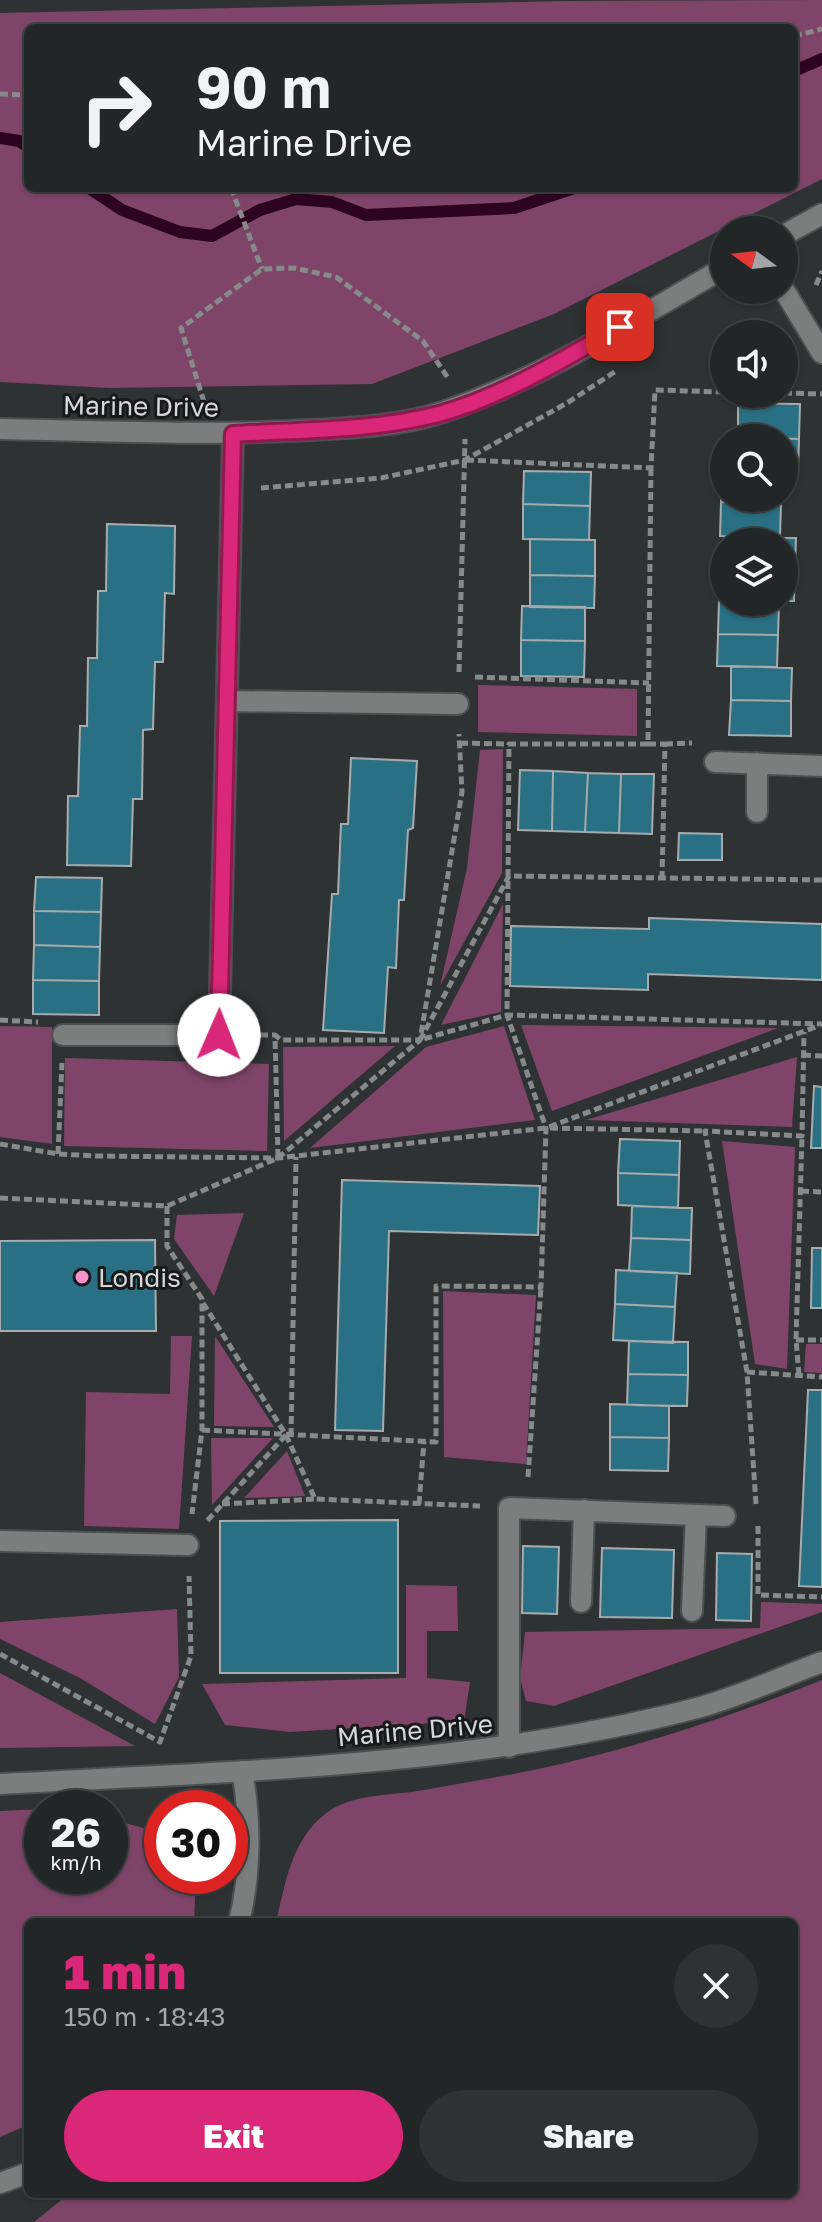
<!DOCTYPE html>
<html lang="en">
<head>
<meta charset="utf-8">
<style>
	body { margin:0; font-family:"Golos Text",sans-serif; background:#2f3232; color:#f1f3f6; height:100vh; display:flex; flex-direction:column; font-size:30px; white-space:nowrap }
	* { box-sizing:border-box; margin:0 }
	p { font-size:26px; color:#a3a5a7 }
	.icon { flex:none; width:44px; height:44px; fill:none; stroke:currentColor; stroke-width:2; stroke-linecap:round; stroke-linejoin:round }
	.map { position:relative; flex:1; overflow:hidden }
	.sheet { position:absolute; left:24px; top:1918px; width:774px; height:280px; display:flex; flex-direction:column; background:#232626; border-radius:12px; box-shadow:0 2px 6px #0004,0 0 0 2px #404343 }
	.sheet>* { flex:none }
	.banner { position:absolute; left:24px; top:24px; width:774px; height:168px; border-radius:12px; box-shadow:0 2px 6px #0004,0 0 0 2px #404343; background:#232626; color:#f1f3f6; overflow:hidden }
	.needle { width:52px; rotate:285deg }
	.tools { position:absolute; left:710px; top:216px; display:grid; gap:16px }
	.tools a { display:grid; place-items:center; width:88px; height:88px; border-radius:50%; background:#232626; box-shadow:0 2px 6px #0004,0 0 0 2px #404343; font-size:40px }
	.speed { position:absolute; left:24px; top:1790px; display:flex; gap:16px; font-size:40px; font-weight:700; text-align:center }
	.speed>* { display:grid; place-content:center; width:104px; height:104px; border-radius:50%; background:#232626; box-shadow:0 2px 6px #0004,0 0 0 2px #404343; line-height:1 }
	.speed small { font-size:20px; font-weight:400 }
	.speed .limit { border:12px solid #d22; background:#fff; color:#111 }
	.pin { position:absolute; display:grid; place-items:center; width:68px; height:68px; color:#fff; margin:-34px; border-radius:16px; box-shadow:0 4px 12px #0006 }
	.me { position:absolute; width:88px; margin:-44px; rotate:1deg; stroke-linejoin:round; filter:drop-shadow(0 0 6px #0008) }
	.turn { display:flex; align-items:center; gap:28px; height:168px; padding:0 40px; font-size:36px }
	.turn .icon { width:104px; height:104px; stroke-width:2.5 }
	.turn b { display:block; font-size:56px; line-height:68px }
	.round { display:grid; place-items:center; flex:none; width:84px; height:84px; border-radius:42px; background:#2f3232 }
	.summary { display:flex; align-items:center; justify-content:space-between; height:136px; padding:0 40px }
	h1 { font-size:48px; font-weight:800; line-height:60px; color:#db2777 }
	.action { display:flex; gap:16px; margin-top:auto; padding:16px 40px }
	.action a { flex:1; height:92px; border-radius:48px; background:#db2777; color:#fff; font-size:32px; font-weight:800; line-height:92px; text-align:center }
	.action a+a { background:#2f3232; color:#f1f3f6 }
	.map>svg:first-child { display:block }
	.green { fill:#7f4568; fill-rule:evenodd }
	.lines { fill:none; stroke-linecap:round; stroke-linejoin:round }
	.stream { stroke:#2d041f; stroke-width:12 }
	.building { fill:#2a7084; stroke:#a7abac; stroke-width:2 }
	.minor-casing { stroke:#4d5051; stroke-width:24 }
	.path { stroke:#878a8b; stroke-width:5; stroke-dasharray:8 4; stroke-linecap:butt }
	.minor { stroke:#7c7e7e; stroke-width:20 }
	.route-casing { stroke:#8e194d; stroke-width:20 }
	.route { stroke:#db2777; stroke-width:14 }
	.poi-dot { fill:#f790cd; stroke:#18191a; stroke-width:3 }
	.labels { text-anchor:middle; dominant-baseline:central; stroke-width:6; stroke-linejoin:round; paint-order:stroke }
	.street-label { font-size:26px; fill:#d5d7d8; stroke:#18191a }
	.poi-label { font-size:26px; fill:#d5d7d8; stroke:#18191a; text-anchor:start }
</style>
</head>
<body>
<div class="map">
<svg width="822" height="2222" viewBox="0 0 822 2222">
	<rect width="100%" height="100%" fill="#2f3233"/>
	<path class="green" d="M 822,0 L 822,179 L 554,314 L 372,384 L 110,388 L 0,382 L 0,13 L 565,1 ZM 28,28 L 794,28 L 794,188 L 28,188 Z
		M 478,685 L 637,689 L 637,736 L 478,732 Z
		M 503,749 L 502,873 L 440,986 L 467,868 L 480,750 Z
		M 503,904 L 501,1012 L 441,1025 Z
		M 521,1025 L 778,1028 L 552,1111 Z
		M 0,1026 L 52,1027 L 52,1144 L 0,1137 Z
		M 504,1026 L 535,1120 L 310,1148 L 426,1047 Z
		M 395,1046 L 284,1141 L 283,1047 Z
		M 797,1057 L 792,1127 L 586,1120 Z
		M 65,1058 L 269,1064 L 267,1151 L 64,1146 Z
		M 722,1141 L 795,1147 L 787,1369 L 755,1364 Z
		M 244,1213 L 214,1296 L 174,1239 L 177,1215 Z
		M 443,1291 L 536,1295 L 526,1464 L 444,1457 Z
		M 171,1336 L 192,1336 L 179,1529 L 84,1526 L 86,1392 L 170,1394 Z
		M 215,1336 L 274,1427 L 214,1426 Z
		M 806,1344 L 822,1344 L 822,1373 L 804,1372 Z
		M 211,1438 L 273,1438 L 212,1505 Z
		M 287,1451 L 305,1496 L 244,1498 Z
		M 406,1585 L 457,1586 L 458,1631 L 427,1631 L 427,1678 L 470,1682 L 464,1721 L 290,1732 L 225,1725 L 202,1684 L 406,1678 Z
		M 761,1602 L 822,1604 L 822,1612 L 554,1706 L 526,1701 L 520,1678 L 525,1632 L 760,1628 Z
		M 177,1609 L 179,1677 L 155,1724 L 80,1678 L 0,1639 L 0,1622 Z
		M 0,1673 L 135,1746 L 0,1748 Z
		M 822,1680 L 822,2222 L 34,2222 L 69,2194 L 794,2194 L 794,1922 L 276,1922 C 286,1882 291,1841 325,1814 C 352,1793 391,1796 424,1790 C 470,1782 516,1774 561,1764 C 651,1743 737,1714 822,1680 Z
		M 42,1809 L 42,1876 L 110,1876 L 110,1819 L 162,1833 L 162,1876 L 196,1876 L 194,1922 L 28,1922 L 28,2125 L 0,2137 L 0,1811 Z"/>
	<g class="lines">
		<path class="stream" d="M 794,71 L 822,59
			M 0,138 L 19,141 L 28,147
			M 89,188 L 122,210 L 180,232 L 212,236 L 260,210 L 296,199 L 332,202 L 366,215 L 514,208 L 574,188"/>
	</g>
	<path class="building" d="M 738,403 L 800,404 L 799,439 L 738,437 Z
		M 784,439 L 799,439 L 798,471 L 784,471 Z
		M 722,469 L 724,498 L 781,498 L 781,504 L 721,502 Z
		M 524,471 L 591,472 L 590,506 L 523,504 Z
		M 721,502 L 781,504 L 780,537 L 720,536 Z
		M 523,504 L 590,506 L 589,540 L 523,539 Z
		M 107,524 L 175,526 L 174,594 L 165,593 L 163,662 L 155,662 L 153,729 L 143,730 L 142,799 L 133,799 L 131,866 L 67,865 L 68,796 L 78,796 L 80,726 L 87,726 L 88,658 L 97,658 L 98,591 L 106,591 Z
		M 737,536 L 796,538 L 795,570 L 784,570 L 784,542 L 737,542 Z
		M 530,539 L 595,540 L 595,576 L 530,575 Z
		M 784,570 L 795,570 L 794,601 L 784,601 Z
		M 530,575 L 595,576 L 594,608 L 530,607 Z
		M 719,600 L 724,600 L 724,602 L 779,602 L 778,635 L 718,634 Z
		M 522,606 L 585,607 L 585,641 L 521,640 Z
		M 718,634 L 778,635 L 777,667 L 717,666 Z
		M 521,640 L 585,641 L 584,677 L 521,676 Z
		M 731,666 L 792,668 L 791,701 L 731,700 Z
		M 731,700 L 791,701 L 791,736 L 729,735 Z
		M 351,758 L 417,761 L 413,828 L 408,830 L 404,900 L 399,900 L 396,968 L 388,967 L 384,1033 L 323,1030 L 332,894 L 338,894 L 341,824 L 348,824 Z
		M 520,770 L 553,771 L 552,831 L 518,830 Z
		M 553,771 L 588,773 L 585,832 L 552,831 Z
		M 588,773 L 621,774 L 619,833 L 585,832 Z
		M 621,774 L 654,774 L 652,834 L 619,833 Z
		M 679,833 L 722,834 L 722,860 L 678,860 Z
		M 36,877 L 102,878 L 101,912 L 34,911 Z
		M 34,911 L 101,912 L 100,947 L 34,945 Z
		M 649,918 L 822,924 L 822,980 L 648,974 L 648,990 L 510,986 L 511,926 L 649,929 Z
		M 34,945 L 100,947 L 99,981 L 33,980 Z
		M 33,980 L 99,981 L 99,1015 L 33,1014 Z
		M 814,1086 L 822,1087 L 822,1148 L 811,1148 Z
		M 620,1139 L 680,1141 L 679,1175 L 618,1173 Z
		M 618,1173 L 679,1175 L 678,1208 L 618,1205 Z
		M 342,1180 L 540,1186 L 538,1235 L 389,1231 L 383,1431 L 335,1430 Z
		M 632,1206 L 692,1208 L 691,1240 L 631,1238 Z
		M 631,1238 L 691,1240 L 690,1274 L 629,1271 Z
		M 155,1240 L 156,1331 L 0,1331 L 0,1241 Z
		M 812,1248 L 822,1248 L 822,1308 L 811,1308 Z
		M 616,1270 L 677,1273 L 675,1307 L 615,1304 Z
		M 615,1304 L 675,1307 L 673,1343 L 613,1340 Z
		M 629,1341 L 688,1342 L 688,1375 L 628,1374 Z
		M 628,1374 L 688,1375 L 687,1406 L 627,1405 Z
		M 808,1390 L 822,1390 L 822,1587 L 799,1586 Z
		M 610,1404 L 669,1406 L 669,1438 L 610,1437 Z
		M 610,1437 L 669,1438 L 668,1471 L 610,1470 Z
		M 398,1520 L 398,1673 L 220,1673 L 220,1521 Z
		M 523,1546 L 559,1547 L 557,1614 L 522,1613 Z
		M 602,1548 L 674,1550 L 672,1618 L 600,1617 Z
		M 717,1553 L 752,1554 L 751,1621 L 716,1620 Z"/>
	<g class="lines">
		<g class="minor-casing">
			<path id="minor" d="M 784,235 L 822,214
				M 784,290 L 822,353
				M 0,429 C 104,431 207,436 310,430 C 354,428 401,426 443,412 C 543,378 633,320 724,268
				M 227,701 L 458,704
				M 715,762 L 822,766
				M 757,812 L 757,763
				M 63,1035 L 219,1035 L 233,434
				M 0,1541 L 188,1545
				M 581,1602 L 584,1510
				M 692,1611 L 696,1515
				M 509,1747 L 509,1508 L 725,1516
				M 0,1784 C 230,1772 474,1766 697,1708 C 739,1697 781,1677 822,1662
				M 239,1922 C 251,1874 251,1820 242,1771
				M 0,2183 L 28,2173"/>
		</g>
		<path class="path" d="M 794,36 L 822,29
			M 0,94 L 28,95
			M 231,188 L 262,269
			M 816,285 L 822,271
			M 784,393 L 822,394
			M 204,402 L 181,328 L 262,269 L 294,268 L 336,277 L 423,341 L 448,378
			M 466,460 L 651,468 L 655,390 L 724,392
			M 651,468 L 648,744 L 509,744 L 507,1015 L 822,1024
			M 261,488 L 381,478 L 465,460 L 567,403 L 616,371
			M 459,672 L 465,439
			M 475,677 L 649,683
			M 460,743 L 509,744
			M 648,744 L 665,744 L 662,878
			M 665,744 L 692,743
			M 0,1020 L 38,1022
			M 248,1035 L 275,1035
			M 803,1055 L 822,1056
			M 550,1128 L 705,1131
			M 0,1144 L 58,1154 L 96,1156 L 278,1158 L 546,1128 L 818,1026
			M 58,1154 L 62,1063
			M 278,1157 L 275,1035 L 281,1040 L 420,1040
			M 801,1191 L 822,1192
			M 0,1198 L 167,1206 L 278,1158 L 420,1040 L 462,792 L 459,734
			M 167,1206 L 167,1246 L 202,1299 L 202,1430 L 192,1514
			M 203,1303 L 286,1435 L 206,1522
			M 796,1340 L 822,1340
			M 747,1372 L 822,1377
			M 799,1375 L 796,1340 L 802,1136
			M 202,1430 L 436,1442 L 436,1286 L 541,1287 L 546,1128 L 507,1015 L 420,1040 L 509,876 L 822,880
			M 286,1435 L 315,1499 L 480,1506
			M 291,1436 L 296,1157
			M 528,1477 L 541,1287
			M 222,1504 L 315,1499
			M 419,1504 L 424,1441
			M 756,1504 L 747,1372 L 705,1131 L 802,1136 L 804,1032
			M 758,1526 L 758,1595 L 822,1597
			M 0,1654 L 160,1742 L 191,1656 L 189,1576"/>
		<use href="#minor" class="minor"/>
	</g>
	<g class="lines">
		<g class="route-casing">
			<path id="route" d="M 219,1035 L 233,434 C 302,430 372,431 439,414 C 501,397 564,359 620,327"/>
		</g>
		<use href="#route" class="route"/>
	</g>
	<circle class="poi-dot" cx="82" cy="1277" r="8"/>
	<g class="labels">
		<g class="street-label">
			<text transform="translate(141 406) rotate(1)">Marine Drive</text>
			<text transform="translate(415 1730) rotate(-5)">Marine Drive</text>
		</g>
		<g class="poi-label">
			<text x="98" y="1277">Londis</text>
		</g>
	</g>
</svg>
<div class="tools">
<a><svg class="needle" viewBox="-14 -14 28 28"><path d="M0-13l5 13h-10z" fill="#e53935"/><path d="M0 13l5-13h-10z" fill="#a3a5a7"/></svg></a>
<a><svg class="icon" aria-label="sound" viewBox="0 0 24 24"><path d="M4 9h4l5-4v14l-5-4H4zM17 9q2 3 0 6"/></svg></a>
<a><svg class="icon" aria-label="search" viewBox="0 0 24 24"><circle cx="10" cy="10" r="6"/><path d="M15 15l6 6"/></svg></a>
<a><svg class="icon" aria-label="layers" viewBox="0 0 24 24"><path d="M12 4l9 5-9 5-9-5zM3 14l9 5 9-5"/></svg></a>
</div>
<div class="speed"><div>26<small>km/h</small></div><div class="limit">30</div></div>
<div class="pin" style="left:620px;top:327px;background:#d93025"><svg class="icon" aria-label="arrive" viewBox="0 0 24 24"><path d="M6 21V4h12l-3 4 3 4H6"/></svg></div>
<svg class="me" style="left:219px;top:1035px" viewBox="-20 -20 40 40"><circle r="19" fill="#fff"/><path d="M0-13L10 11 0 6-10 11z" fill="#db2777"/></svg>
<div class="banner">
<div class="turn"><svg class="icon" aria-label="right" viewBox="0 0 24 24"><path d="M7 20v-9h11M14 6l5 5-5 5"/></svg><div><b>90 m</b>Marine Drive</div></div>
</div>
<section class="sheet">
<div class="summary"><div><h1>1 min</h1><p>150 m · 18:43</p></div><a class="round"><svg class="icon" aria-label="close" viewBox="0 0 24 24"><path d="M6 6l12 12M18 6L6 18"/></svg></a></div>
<div class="action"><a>Exit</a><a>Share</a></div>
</section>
</div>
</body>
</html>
